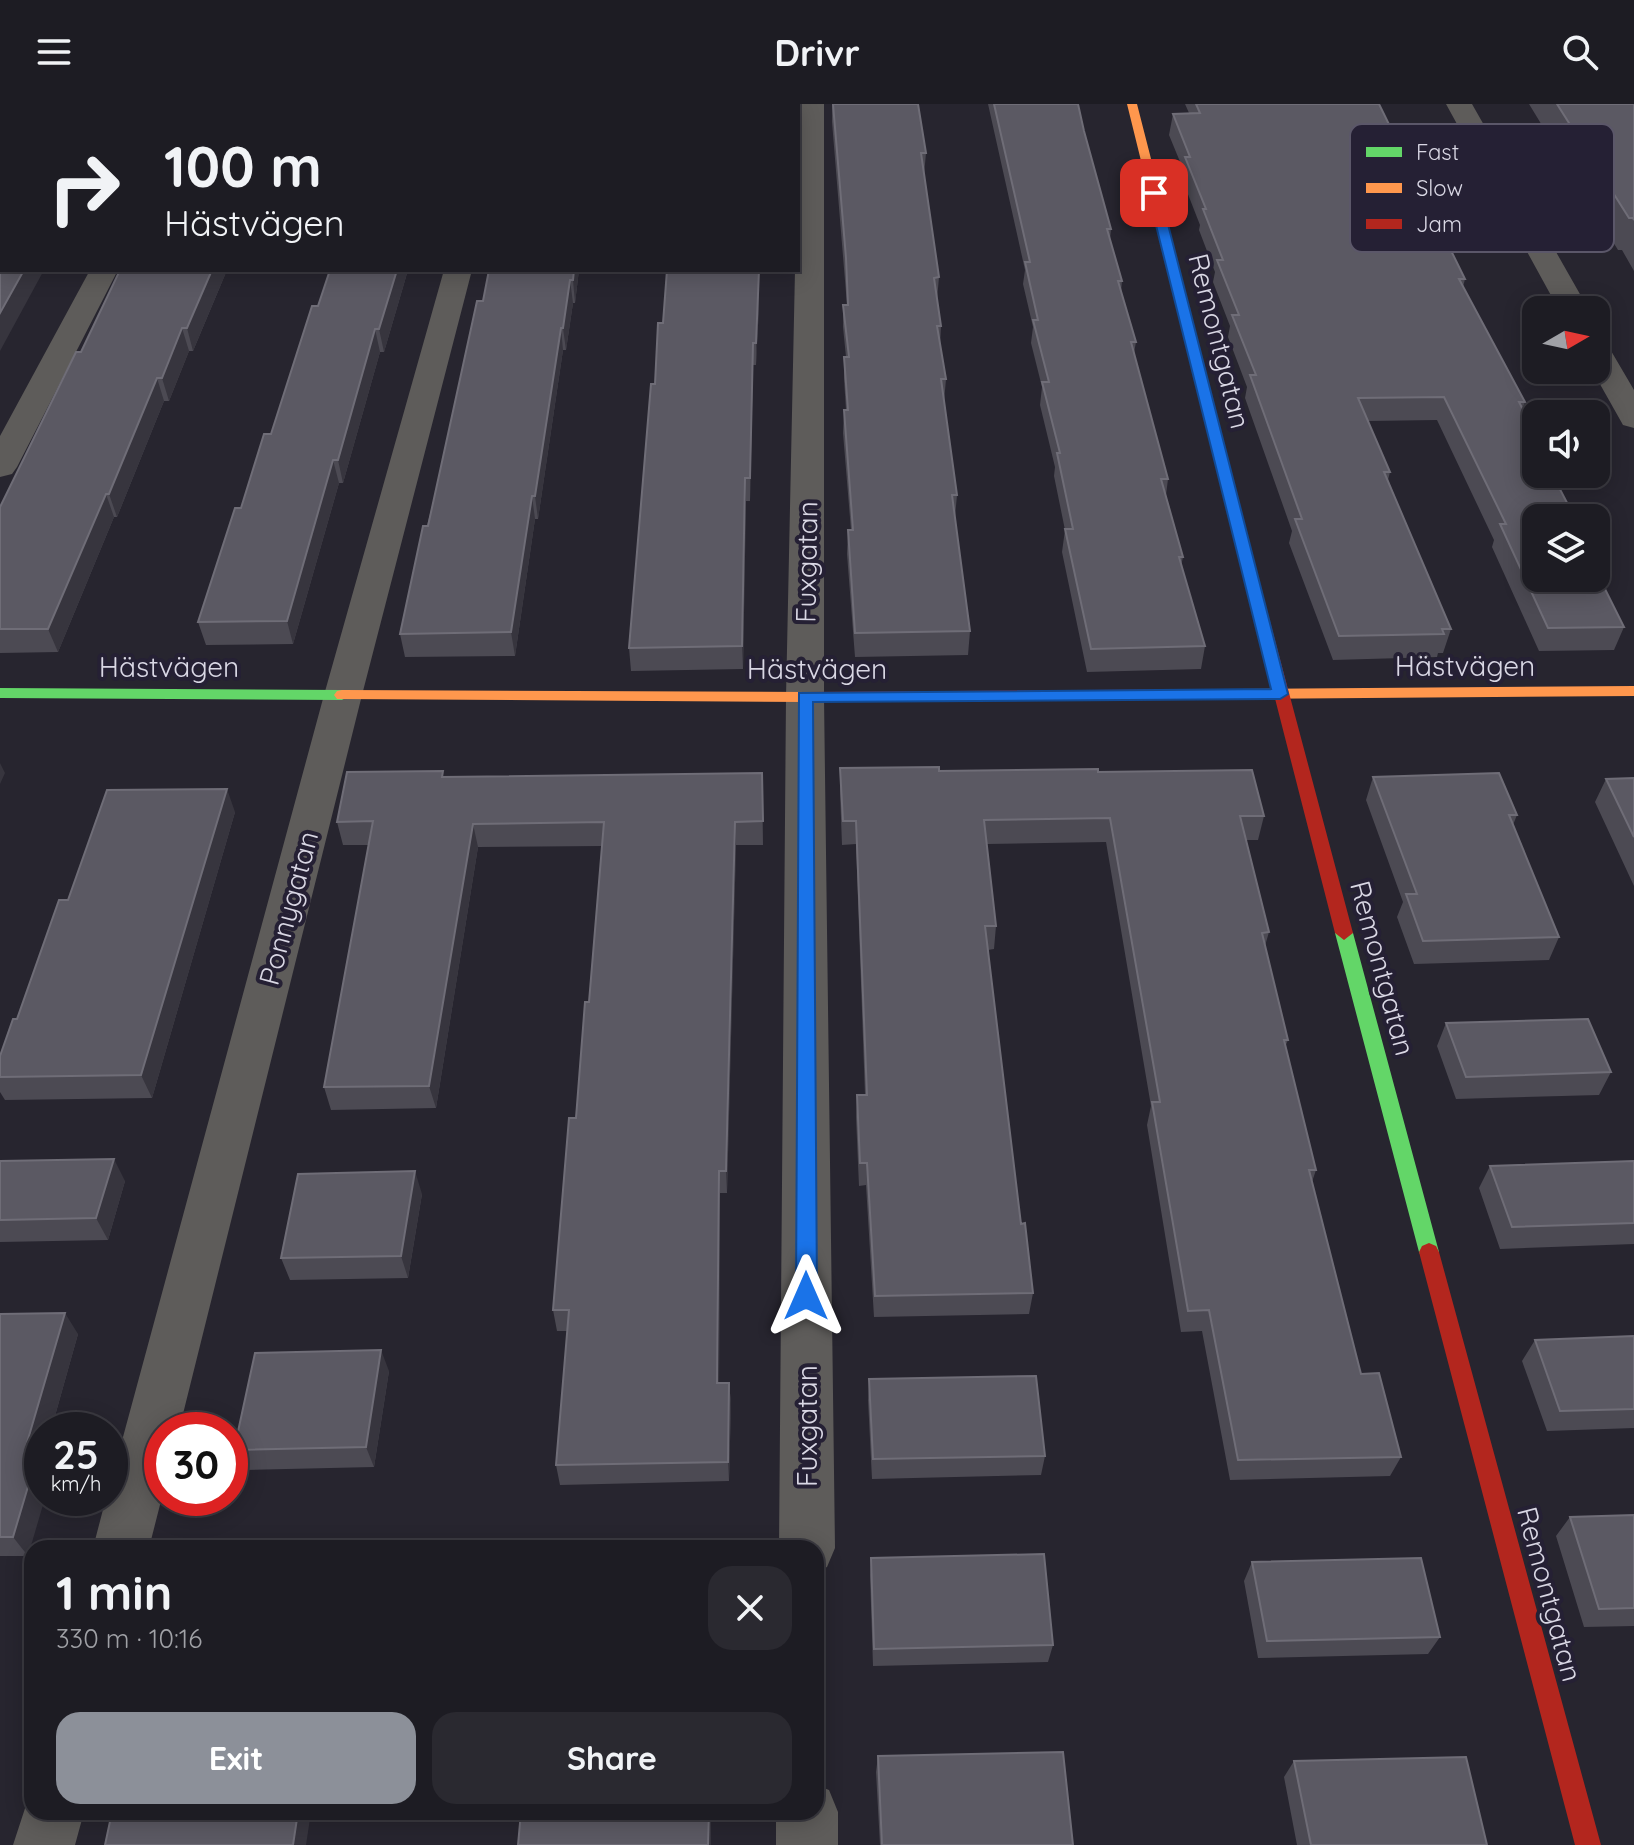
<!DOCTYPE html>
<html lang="en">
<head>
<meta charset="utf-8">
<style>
	body { margin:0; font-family:Quicksand,sans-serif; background:#2a2930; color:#f1f3f6; height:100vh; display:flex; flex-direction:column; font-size:30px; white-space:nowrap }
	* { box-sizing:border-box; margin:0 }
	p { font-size:26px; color:#a0a1a6 }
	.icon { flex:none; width:44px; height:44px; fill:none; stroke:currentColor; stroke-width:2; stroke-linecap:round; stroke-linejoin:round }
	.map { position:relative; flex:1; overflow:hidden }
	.drawer { position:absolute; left:24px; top:1436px; width:800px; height:280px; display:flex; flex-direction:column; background:#1d1c23; border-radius:24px; box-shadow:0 4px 20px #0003,0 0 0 2px #3b3a41 }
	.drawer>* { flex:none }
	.hud { position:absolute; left:0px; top:0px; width:800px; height:168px; box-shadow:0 4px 20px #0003,0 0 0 2px #3b3a41; background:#1d1c23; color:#f1f3f6; overflow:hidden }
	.needle { width:52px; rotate:81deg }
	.fabs { position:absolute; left:1522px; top:192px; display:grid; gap:16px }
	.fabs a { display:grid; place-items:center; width:88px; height:88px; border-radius:16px; background:#1d1c23; box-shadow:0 4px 20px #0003,0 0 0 2px #3b3a41; font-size:40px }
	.speed { position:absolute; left:24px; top:1308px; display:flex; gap:16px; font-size:40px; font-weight:700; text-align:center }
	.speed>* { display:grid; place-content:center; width:104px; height:104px; border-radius:50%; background:#1d1c23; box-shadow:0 4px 20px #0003,0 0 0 2px #3b3a41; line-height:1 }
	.speed small { font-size:20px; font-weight:400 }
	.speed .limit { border:12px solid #d22; background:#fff; color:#111 }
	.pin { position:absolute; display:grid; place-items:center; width:68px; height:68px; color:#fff; margin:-34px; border-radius:16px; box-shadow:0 4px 12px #0006 }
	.me { position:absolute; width:88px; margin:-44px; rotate:0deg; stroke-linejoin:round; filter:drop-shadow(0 0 6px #0008) }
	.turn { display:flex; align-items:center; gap:28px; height:168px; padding:0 32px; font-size:36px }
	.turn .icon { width:104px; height:104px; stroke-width:2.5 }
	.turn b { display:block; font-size:56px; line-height:68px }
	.round { display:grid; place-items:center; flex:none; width:84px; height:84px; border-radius:24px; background:#2a2930 }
	.head { display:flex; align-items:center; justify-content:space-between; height:136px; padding:0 32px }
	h1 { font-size:48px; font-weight:700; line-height:60px }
	.button { display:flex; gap:16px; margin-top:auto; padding:16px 32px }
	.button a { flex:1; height:92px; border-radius:24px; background:#8c9099; color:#fff; font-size:32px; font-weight:700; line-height:92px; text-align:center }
	.button a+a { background:#2a2930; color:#f1f3f6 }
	header { display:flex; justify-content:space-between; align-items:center; height:104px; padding:0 32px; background:#1d1c23; font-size:36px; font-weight:700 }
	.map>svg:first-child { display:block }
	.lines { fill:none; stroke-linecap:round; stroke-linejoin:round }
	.street { fill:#5e5c5a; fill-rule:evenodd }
	.fast { fill:#63d668; fill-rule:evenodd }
	.slow { fill:#ff974d; fill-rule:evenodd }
	.jam { fill:#b3261e; fill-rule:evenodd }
	.wall { fill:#4c4a53 }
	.shaded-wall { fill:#37353e }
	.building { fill:#5b5963; stroke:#6f6d77; stroke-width:2 }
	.route { fill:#1a73e8; stroke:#114b97; stroke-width:2 }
	.labels { text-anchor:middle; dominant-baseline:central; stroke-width:8; stroke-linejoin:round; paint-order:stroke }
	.street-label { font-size:28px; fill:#d9d7e4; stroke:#252034 }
	.key { fill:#252034; stroke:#5b5769; stroke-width:2 }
	.key-label { font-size:22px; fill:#d9d7e4 }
</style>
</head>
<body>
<header><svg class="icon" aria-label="menu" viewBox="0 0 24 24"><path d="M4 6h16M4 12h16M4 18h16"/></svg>Drivr<svg class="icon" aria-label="search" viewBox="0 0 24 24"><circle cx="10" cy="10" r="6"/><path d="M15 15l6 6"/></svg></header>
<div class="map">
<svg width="1634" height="1741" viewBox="0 0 1634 1741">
	<rect width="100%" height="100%" fill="#27252f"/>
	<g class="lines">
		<path class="street" d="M 490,0 L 516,0 L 516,2 L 490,2 Z
			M 798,0 L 824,0 L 824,593 L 835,1444 L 827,1463 L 816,1468 L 816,1444 L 779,1444 L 786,593 L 795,166 L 798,166 Z
			M 1446,0 L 1472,0 L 1589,206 L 1559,206 Z
			M 90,166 L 118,166 L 17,363 L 12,370 L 0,373 L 0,332 Z
			M 444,166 L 472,166 L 362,591 L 179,1326 L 162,1326 L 162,1393 L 149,1444 L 93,1444 L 106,1394 L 110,1394 L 110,1381 L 324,591 Z
			M 1596,237 L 1607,240 L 1634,286 L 1634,324 L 1623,321 L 1592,266 L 1596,266 Z
			M 816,1681 L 829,1686 L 838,1708 L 838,1741 L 776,1741 L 776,1708 L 816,1708 Z
			M 31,1686 L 32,1708 L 84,1708 L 75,1741 L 13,1741 Z"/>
		<path class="fast" d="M 0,584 L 342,586 L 350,591 L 342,596 L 0,594 Z
			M 1344,822 L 1353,829 L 1439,1148 L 1436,1154 L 1429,1157 L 1422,1154 L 1419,1148 L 1335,829 Z"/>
		<path class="slow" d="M 1127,0 L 1137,0 L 1252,450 L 1250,453 L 1245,454 L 1238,450 Z
			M 1634,582 L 1634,592 L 1239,595 L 1231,590 L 1239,585 Z
			M 342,586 L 807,588 L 815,593 L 807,598 L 337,595 L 334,591 L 337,587 Z"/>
		<path class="jam" d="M 1245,446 L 1252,450 L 1353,829 L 1344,836 L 1335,829 L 1238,450 Z
			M 1239,585 L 1244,586 L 1247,590 L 1244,594 L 807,598 L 799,593 L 807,588 Z
			M 1429,1139 L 1436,1142 L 1439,1148 L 1601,1741 L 1575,1741 L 1419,1148 L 1422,1142 Z"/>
	</g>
	<path class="wall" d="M 832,0 L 926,49 L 924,71 L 939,173 L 937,196 L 941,222 L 940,241 L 946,275 L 944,298 L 957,391 L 955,413 L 970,527 L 968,551 L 855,553 L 847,450 L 848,426 L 851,426 L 843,329 L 844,306 L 846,306 L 844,275 L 844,253 L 846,253 L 843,223 L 843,201 L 847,201 L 832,18 Z
		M 988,0 L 1078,0 L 1084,27 L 1111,125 L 1110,135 L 1122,177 L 1121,188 L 1136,238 L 1134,249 L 1168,375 L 1166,391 L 1183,453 L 1181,462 L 1205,542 L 1201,565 L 1087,568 L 1062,448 L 1065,426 L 1054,372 L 1055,363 L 1040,301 L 1042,283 L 1031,239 L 1033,223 L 1023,180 L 1025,166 Z
		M 1185,0 L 1379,0 L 1465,175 L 1463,183 L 1525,298 L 1523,305 L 1536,370 L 1554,370 L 1536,414 L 1624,523 L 1614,546 L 1539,547 L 1492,443 L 1494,436 L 1437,316 L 1367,317 L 1390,368 L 1388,376 L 1451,525 L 1443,549 L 1438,549 L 1437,553 L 1333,556 L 1289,439 L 1292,427 L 1245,294 L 1247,283 L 1228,233 L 1230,222 L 1213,178 L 1215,168 L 1199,126 L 1200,121 L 1182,75 L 1183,65 L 1169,31 L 1173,10 L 1189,9 Z
		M 1529,0 L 1634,0 L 1634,167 L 1622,146 L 1618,146 Z
		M 120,166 L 227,166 L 193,247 L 189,247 L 169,297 L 164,297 L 117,413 L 114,413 L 58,548 L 0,549 L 0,403 L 81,248 Z
		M 408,166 L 384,248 L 380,248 L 343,379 L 339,379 L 293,540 L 206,541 L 198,518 L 241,404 L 271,330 L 318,202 Z
		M 579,166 L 575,199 L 573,199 L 566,246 L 563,246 L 538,415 L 535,415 L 515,552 L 405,553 L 400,530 L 483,197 Z
		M 759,202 L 756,261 L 753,261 L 750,397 L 746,397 L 743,565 L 631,567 L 629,544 L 663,219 Z
		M 840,664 L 939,667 L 1098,668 L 1264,712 L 1258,736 L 1246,736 L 1269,828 L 1265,842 L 1288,936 L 1285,943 L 1316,1066 L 1312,1078 L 1361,1270 L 1401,1353 L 1390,1372 L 1230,1376 L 1202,1227 L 1181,1228 L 1147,1021 L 1151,1002 L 1106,738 L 987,740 L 996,822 L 994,845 L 988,846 L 1021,1120 L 1033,1189 L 1029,1210 L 874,1213 L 866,1081 L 859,1082 L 856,1013 L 857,991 L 865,991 L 856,740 L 842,741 L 840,688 Z
		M 762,669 L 763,741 L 736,741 L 727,1089 L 720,1089 L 719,1279 L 729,1279 L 731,1299 L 729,1377 L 560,1381 L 556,1361 L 567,1227 L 557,1227 L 553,1206 L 589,898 L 602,742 L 478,743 L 436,1004 L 331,1006 L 324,983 L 369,741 L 343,741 L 337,718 L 445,673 Z
		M 1373,673 L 1517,711 L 1513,721 L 1559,833 L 1549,856 L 1414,860 L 1397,813 L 1403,798 L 1366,696 Z
		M 1634,674 L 1634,782 L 1595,698 L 1606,675 Z
		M 235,708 L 152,994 L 5,996 L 0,988 L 0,952 L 17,915 L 68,796 Z
		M 1446,919 L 1611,968 L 1599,991 L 1456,995 L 1437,942 Z
		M 0,1057 L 125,1077 L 108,1136 L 0,1138 Z
		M 1634,1057 L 1634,1140 L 1500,1145 L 1479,1084 L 1490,1062 Z
		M 422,1090 L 408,1174 L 290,1176 L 281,1154 Z
		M 0,1210 L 78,1230 L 51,1326 L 42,1326 L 28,1452 L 0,1452 Z
		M 1634,1232 L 1634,1324 L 1547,1327 L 1522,1257 L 1535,1236 Z
		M 389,1267 L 374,1363 L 245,1366 L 234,1346 Z
		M 869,1275 L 1045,1352 L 1041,1371 L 872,1375 L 868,1296 Z
		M 1634,1411 L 1634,1522 L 1584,1523 L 1556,1432 L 1570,1413 Z
		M 871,1454 L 1053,1541 L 1048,1558 L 873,1562 L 870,1472 Z
		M 1252,1458 L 1440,1533 L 1428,1550 L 1258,1554 L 1244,1477 Z
		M 878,1652 L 1073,1741 L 880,1741 L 876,1668 Z
		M 1294,1657 L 1487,1741 L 1297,1741 L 1284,1673 Z"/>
	<path class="shaded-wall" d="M 24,166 L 44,166 L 0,247 L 0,209 Z
		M 212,166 L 227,166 L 193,247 L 187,224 Z
		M 397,166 L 408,166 L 384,248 L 379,225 Z
		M 574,166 L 579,166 L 575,199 L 573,176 Z
		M 759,166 L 759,202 L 756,261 L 756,239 Z
		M 570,176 L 573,199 L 566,246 L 563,224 Z
		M 182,224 L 189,247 L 169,297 L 162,274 Z
		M 561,224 L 563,246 L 538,415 L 535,392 Z
		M 375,225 L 380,248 L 343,379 L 338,356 Z
		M 753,239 L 753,261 L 750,397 L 750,374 Z
		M 157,274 L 164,297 L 117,413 L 109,390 Z
		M 333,356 L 339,379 L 293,540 L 287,517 Z
		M 745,374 L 746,397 L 743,565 L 742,542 Z
		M 106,390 L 114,413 L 58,548 L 48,525 Z
		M 532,392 L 535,415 L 515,552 L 511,528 Z
		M 0,659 L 5,669 L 0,680 Z
		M 227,685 L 235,708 L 152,994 L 141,971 Z
		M 735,718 L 736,741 L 727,1089 L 726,1067 Z
		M 473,720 L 478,743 L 436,1004 L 429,982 Z
		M 114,1055 L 125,1077 L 108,1136 L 96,1114 Z
		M 415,1067 L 422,1090 L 408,1174 L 401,1152 Z
		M 719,1067 L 720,1089 L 719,1299 L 717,1279 Z
		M 65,1209 L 78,1230 L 51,1326 L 42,1326 L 42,1394 L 45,1394 L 28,1452 L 13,1433 L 24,1349 Z
		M 381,1246 L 389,1267 L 374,1363 L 366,1343 Z
		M 729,1279 L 731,1299 L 729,1377 L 728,1358 Z
		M 298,1708 L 311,1708 L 306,1741 L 293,1741 Z
		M 709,1708 L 711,1708 L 711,1741 L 708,1741 Z"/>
	<path class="building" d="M 218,0 L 283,0 L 282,2 L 217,2 Z
		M 527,0 L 759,0 L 759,2 L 527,2 Z
		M 833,0 L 918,0 L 926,49 L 921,49 L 939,173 L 934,174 L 941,222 L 937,222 L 946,275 L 941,275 L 957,391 L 952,391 L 970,527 L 855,529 L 848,426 L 853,426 L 844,306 L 848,306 L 844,253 L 849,253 L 843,201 L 848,201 L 846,154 Z
		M 994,0 L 1078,0 L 1084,27 L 1111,125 L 1107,125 L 1122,177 L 1118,177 L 1136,238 L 1131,238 L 1168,375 L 1161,375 L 1183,453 L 1179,453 L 1205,542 L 1091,545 L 1065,425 L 1073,425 L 1057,349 L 1060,349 L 1042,278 L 1049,278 L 1033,216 L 1038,216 L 1025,158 L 1030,158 Z
		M 1196,0 L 1379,0 L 1465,175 L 1459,175 L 1525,298 L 1519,298 L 1536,331 L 1536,370 L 1552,370 L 1575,414 L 1536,414 L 1536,474 L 1596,474 L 1596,467 L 1624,523 L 1548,524 L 1500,420 L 1506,420 L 1444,293 L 1358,294 L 1390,368 L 1384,368 L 1451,525 L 1442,525 L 1444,530 L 1339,532 L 1295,415 L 1302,415 L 1250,271 L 1256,271 L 1232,211 L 1239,211 L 1217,156 L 1223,156 L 1203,105 L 1206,105 L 1185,53 L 1190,53 L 1173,10 L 1200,9 Z
		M 1557,0 L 1634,0 L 1634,116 L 1633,114 L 1629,114 Z
		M 0,3 L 2,3 L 2,166 L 24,166 L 0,209 Z
		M 120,166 L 212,166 L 187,224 L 182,224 L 162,274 L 157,274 L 109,390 L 106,390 L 48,525 L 0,525 L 0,403 L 76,248 L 81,248 Z
		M 330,166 L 397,166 L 379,225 L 375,225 L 338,356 L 333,356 L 287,517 L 198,518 L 235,404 L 241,404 L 264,330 L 271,330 L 312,202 L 318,202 Z
		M 489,166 L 574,166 L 573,176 L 570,176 L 563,224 L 561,224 L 535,392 L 532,392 L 511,528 L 400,530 L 423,422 L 428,422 L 477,197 L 483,197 Z
		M 667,166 L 759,166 L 756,239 L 753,239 L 750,374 L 745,374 L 742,542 L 629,544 L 651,280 L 655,280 L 658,219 L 663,219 Z
		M 939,663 L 939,667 L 1098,665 L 1098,668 L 1252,666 L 1264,712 L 1240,712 L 1269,828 L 1262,829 L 1288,936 L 1284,936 L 1316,1066 L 1309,1066 L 1361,1270 L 1379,1269 L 1401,1353 L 1238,1356 L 1209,1206 L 1188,1207 L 1152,998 L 1160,998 L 1110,714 L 984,716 L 996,822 L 985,822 L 1021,1120 L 1025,1119 L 1033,1189 L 875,1192 L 867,1059 L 860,1059 L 857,991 L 867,991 L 856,717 L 843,717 L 840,664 Z
		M 443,667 L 442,673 L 762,669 L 763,717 L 735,718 L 726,1067 L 719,1067 L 717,1279 L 729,1279 L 728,1358 L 556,1361 L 569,1206 L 553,1206 L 569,1014 L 576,1014 L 585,898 L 589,898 L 604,718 L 473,720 L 429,982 L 324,983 L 373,717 L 337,718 L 347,668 Z
		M 1499,669 L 1517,711 L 1509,711 L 1559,833 L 1423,837 L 1406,790 L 1417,790 L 1373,673 Z
		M 1634,674 L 1634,733 L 1606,675 Z
		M 227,685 L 141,971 L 0,973 L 0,952 L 13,915 L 17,915 L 59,796 L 68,796 L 107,686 Z
		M 1588,915 L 1611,968 L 1466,973 L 1446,919 Z
		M 114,1055 L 96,1114 L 0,1116 L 0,1057 Z
		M 1634,1057 L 1634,1119 L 1512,1123 L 1490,1062 Z
		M 415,1067 L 401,1152 L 281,1154 L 298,1070 Z
		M 65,1209 L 24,1349 L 38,1349 L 13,1433 L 0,1433 L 0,1210 Z
		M 1634,1232 L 1634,1305 L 1560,1307 L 1535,1236 Z
		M 381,1246 L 366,1343 L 234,1346 L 255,1249 Z
		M 1036,1272 L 1045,1352 L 873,1355 L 869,1275 Z
		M 1634,1411 L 1634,1504 L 1599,1505 L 1570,1413 Z
		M 1044,1450 L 1053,1541 L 874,1545 L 871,1454 Z
		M 1421,1454 L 1440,1533 L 1267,1537 L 1252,1458 Z
		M 1063,1648 L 1073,1741 L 882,1741 L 878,1652 Z
		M 1466,1653 L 1487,1741 L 1311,1741 L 1294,1657 Z
		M 112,1708 L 298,1708 L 293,1741 L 105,1741 Z
		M 521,1708 L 709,1708 L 708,1741 L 518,1741 Z"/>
	<path class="route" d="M 1154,85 L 1160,89 L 1288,590 L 1280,595 L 813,598 L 817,1192 L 814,1198 L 806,1201 L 799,1198 L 796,1192 L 799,589 L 1271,585 L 1148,89 Z"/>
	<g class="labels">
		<g class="street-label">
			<text transform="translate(1220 237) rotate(76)">Remontgatan</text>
			<text transform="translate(806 458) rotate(-89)">Fuxgatan</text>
			<text x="1465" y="561">Hästvägen</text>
			<text x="169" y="562">Hästvägen</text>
			<text x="817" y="564">Hästvägen</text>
			<text transform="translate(288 804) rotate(-75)">Ponnygatan</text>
			<text transform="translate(1383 864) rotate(75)">Remontgatan</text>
			<text transform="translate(806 1322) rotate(-90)">Fuxgatan</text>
			<text transform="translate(1550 1490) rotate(75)">Remontgatan</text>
		</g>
	</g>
	<rect x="1350" y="20" width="264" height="128" rx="12" class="key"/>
	<rect x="1366" y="43" width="36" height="10" fill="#63d668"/>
	<rect x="1366" y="79" width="36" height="10" fill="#ff974d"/>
	<rect x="1366" y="115" width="36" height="10" fill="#b3261e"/>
	<g class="key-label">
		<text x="1416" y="56">Fast</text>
		<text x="1416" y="92">Slow</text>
		<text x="1416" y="128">Jam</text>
	</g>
</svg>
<div class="fabs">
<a><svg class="needle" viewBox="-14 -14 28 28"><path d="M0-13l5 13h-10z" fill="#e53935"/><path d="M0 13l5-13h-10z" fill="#a0a1a6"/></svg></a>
<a><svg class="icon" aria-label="sound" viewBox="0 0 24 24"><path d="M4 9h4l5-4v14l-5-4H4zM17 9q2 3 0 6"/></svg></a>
<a><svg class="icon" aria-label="layers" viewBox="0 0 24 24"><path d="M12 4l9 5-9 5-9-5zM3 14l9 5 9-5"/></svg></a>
</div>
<div class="speed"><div>25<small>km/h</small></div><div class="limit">30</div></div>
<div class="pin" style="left:1154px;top:89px;background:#d93025"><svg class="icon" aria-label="arrive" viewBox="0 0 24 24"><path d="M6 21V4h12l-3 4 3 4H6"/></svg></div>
<svg class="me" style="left:806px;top:1192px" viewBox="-20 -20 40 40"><path d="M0-17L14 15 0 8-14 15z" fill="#1a73e8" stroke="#fff" stroke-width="4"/></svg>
<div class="hud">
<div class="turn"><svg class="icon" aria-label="right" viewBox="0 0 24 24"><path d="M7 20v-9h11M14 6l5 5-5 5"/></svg><div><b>100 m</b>Hästvägen</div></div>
</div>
<section class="drawer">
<div class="head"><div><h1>1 min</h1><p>330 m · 10:16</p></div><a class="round"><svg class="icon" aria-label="close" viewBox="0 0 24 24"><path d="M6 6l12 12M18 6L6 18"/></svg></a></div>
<div class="button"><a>Exit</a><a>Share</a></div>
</section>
</div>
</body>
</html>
